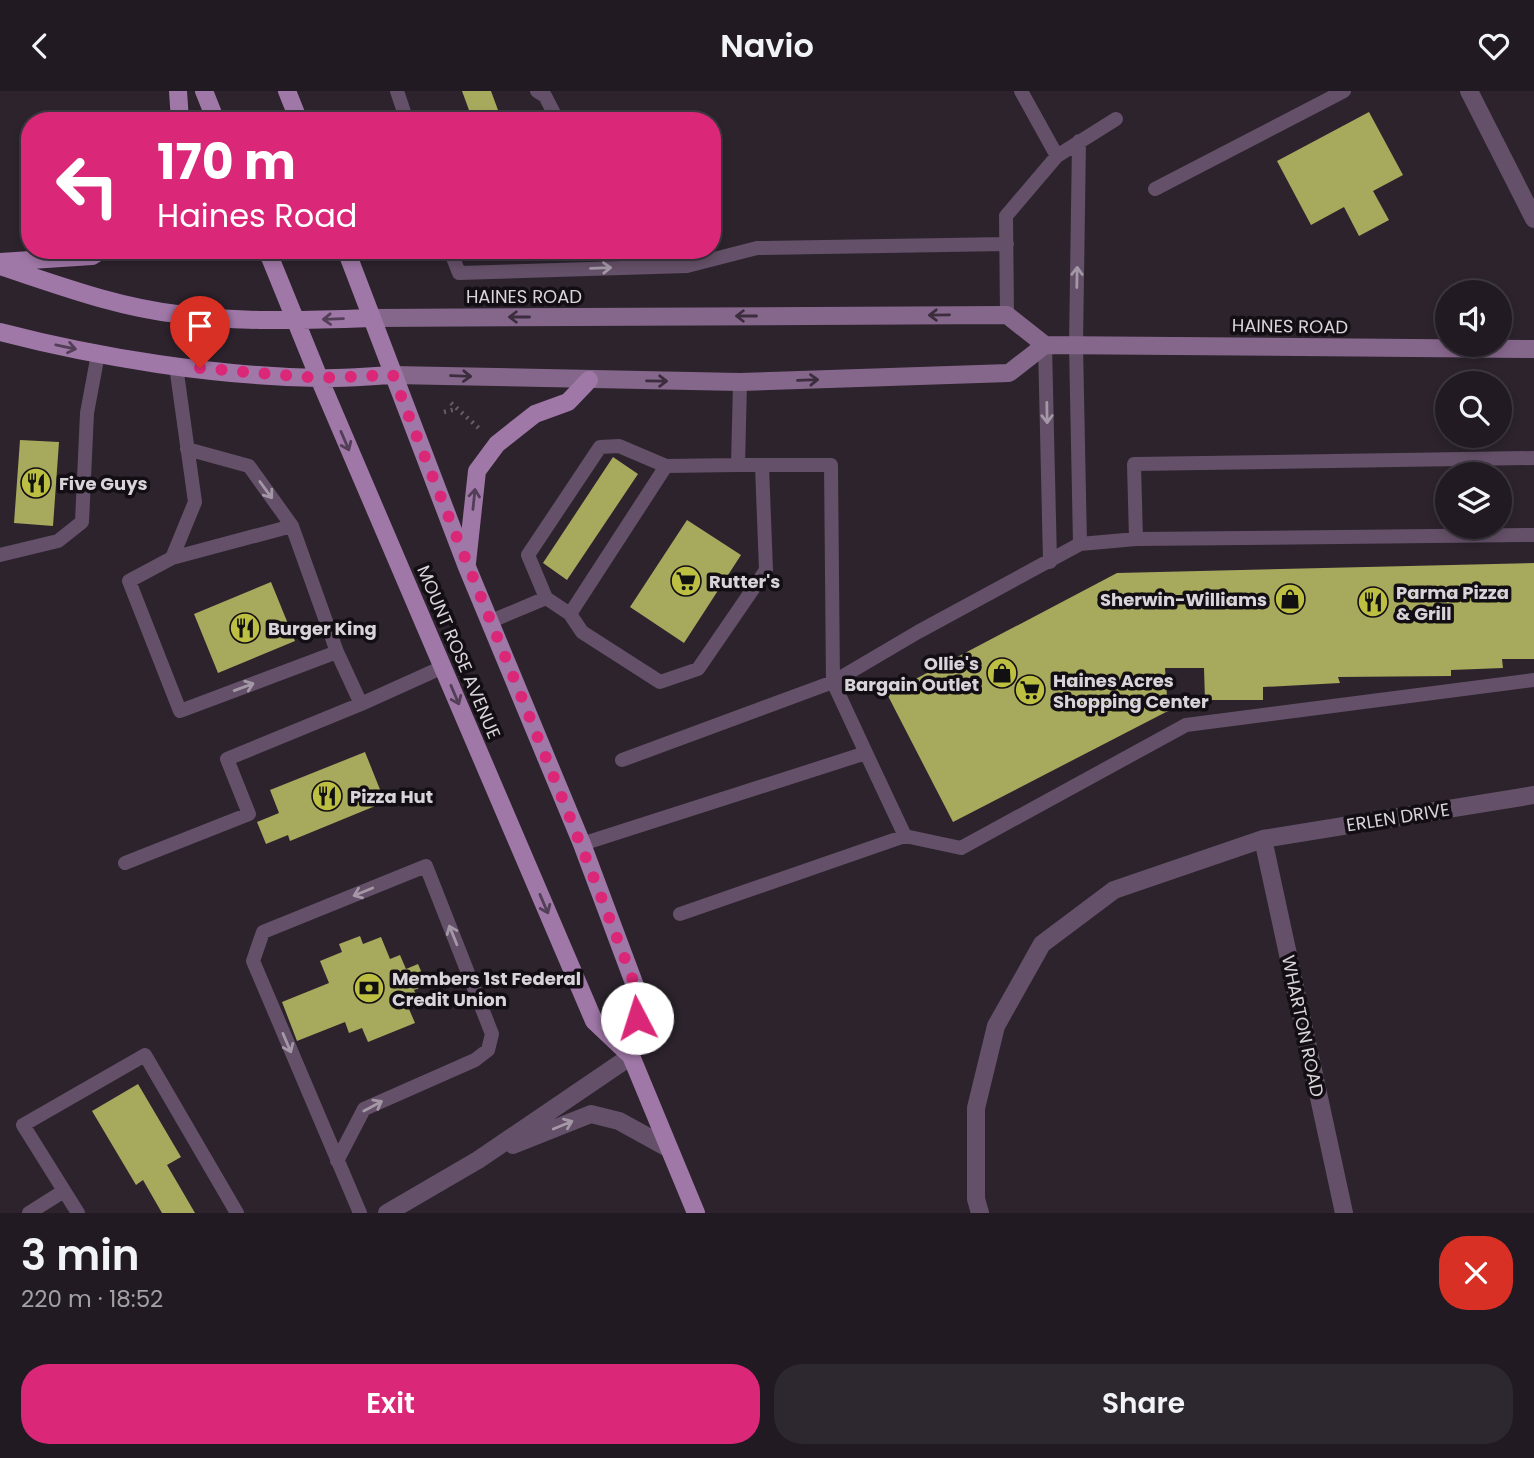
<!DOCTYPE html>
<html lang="en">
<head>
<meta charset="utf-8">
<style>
	body { margin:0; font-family:Poppins,sans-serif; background:#2d272f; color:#f1f3f6; height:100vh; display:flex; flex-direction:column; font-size:26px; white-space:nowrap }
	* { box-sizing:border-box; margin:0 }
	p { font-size:23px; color:#a2a1a5 }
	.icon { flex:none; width:38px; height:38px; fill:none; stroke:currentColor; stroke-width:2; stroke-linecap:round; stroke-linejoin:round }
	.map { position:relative; height:1122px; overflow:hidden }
	.panel { display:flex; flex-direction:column; background:#211a22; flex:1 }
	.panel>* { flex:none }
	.guide { position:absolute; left:21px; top:21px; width:700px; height:147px; border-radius:28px; box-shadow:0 4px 10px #0003,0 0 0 2px #3e3840; background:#db2777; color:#fff; overflow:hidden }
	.fabs { position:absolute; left:1435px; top:189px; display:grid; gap:14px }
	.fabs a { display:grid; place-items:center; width:77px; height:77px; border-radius:50%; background:#211a22; box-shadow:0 4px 10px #0003,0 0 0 2px #3e3840; font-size:35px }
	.pin { position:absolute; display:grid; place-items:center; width:60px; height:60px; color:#fff; margin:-72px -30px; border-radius:50% 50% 50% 0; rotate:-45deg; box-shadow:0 0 7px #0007 }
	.pin .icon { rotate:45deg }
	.me { position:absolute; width:77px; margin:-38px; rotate:355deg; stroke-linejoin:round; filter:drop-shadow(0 0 5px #0008) }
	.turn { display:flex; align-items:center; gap:24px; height:147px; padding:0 21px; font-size:32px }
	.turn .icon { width:91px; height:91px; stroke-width:2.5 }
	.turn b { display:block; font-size:49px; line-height:60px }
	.round { display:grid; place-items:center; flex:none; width:74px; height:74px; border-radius:28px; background:#2d272f }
	.summary { display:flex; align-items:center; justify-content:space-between; height:119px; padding:0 21px }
	h1 { font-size:42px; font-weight:600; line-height:52px }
	.button { display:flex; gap:14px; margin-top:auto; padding:14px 21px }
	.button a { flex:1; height:80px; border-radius:28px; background:#db2777; color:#fff; font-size:28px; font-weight:600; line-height:80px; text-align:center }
	.button a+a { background:#2d272f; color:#f1f3f6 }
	header { display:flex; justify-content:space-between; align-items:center; height:91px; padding:0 21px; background:#211a22; font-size:32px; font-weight:600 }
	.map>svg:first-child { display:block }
	.building { fill:#a7a95d }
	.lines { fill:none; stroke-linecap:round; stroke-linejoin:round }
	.path { stroke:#665e67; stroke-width:4.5; stroke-dasharray:2 5; stroke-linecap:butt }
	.lane { stroke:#645068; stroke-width:14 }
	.street { stroke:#645068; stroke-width:18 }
	.secondary { stroke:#86678c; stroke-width:18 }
	.primary { stroke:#a078a8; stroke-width:18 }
	.oneway { stroke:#a498a7 }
	.oneway2 { stroke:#3b2d3d }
	.oneway3 { stroke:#523e56 }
	.route { stroke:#db2777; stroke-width:12; stroke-dasharray:0 21.6 }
	.labels { text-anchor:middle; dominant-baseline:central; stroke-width:7; stroke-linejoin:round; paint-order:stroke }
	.street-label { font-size:18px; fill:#d9d3da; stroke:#120e13 }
	.poi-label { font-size:18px; font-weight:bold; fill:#d9d3da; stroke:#120e13; text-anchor:start }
</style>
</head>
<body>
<header><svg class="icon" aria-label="back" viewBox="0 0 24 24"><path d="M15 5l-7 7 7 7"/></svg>Navio<svg class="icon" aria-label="heart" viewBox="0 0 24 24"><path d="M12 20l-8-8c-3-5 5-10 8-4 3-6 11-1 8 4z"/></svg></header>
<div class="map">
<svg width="1534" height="1122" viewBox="0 0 1534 1122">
	<rect width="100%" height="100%" fill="#2c232d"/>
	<path class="building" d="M 462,0 L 491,0 L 502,30 L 473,30 Z
		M 1369,21 L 1403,84 L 1373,100 L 1389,129 L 1359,145 L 1344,116 L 1311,134 L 1277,70 Z
		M 20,349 L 59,351 L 53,435 L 14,432 Z
		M 613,366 L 638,383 L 567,489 L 543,472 Z
		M 687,429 L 741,464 L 684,552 L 630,516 Z
		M 1534,472 L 1534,568 L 1502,568 L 1503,577 L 1451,579 L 1451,585 L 1338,586 L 1340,592 L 1263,596 L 1263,609 L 1205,609 L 1204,577 L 1165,577 L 1168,620 L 953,731 L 887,603 L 1117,482 Z
		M 271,491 L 295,550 L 218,582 L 194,523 Z
		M 365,661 L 385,711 L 290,750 L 288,744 L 266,753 L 257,731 L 279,722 L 270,699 Z
		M 360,845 L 363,853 L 381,846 L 390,868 L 400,864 L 406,878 L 418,873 L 427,894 L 414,899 L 420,914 L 409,918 L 415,932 L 368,951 L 362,937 L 349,942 L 345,931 L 297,950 L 282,911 L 329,892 L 320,870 L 342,861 L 339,853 Z
		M 138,993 L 181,1066 L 167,1074 L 195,1122 L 162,1122 L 143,1089 L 136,1094 L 92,1020 Z"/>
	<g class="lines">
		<path class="path" d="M 451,312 L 482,340
			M 444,321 L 456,318"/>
		<path class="lane" d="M 397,0 L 407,30
			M 537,0 L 545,5 L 558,30
			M 1021,0 L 1057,65
			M 1079,50 L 1076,254 L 1080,453
			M 1155,98 L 1344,0
			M 450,159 L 459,182 L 687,175 L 757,157 L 1007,153
			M 624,159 L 633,176
			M 1007,224 L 1006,125 L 1057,65 L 1116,28
			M 1045,254 L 1050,471
			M 176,275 L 195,411 L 172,467 L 129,490 L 180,620 L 337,561
			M 740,291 L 738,374 L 666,375 L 570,523 L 582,541 L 660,591 L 698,578 L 766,479 L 762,375
			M 187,358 L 249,375 L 292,435 L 337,561 L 361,613
			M 738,374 L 831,374 L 833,591 L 918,541 L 1080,453 L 1136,448 L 1534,444
			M 1136,448 L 1134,373 L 1534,367
			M 0,464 L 58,450 L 82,431 L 87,322 L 98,263
			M 172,467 L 292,435
			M 546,507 L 528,464 L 600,356 L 619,355 L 666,375
			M 489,531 L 546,507 L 570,523
			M 866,662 L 905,745 L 961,757 L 1186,634 L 1534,589
			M 582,753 L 866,662 L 833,591 L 622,669
			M 125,772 L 249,723 L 227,668 L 361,613 L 443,576
			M 680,823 L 905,745
			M 337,1070 L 364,1018 L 475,969 L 488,959 L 492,943 L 426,775 L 263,841 L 253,870 L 360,1122
			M 29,1122 L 64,1100
			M 78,1122 L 23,1034 L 145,964 L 237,1122"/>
		<path class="street" d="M 1469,0 L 1534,128
			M 1263,748 L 1344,1122
			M 513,1054 L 591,1023 L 619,1030 L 668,1057
			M 387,1122 L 478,1069 L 631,965
			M 980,1122 L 976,1108 L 976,1017 L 996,935 L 1042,853 L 1114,799 L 1263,748 L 1534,704"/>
		<path class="secondary" d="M 371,227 L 1007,224 L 1045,254 L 1534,258
			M 393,284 L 740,291 L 1009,282 L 1045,254"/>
		<path class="primary" d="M 178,0 L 180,30
			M 204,0 L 216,30
			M 287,0 L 299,30
			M 267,159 L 319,287 L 594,930 L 631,965 L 696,1122
			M 346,159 L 467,476 L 582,753 L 640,908 L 631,965
			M 0,171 L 92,165 L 102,159
			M 0,175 C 58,194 116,216 177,223 C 241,232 307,229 371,227
			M 0,241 C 100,267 215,285 318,287 C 343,288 368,285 393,284
			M 467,472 L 477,380 L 497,353 L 535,323 L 568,311 L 589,289"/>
	</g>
	<defs><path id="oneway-shaft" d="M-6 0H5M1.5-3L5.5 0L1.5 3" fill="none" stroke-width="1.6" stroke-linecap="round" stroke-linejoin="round" transform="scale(1.75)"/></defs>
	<g class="oneway">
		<use href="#oneway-shaft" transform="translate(601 177) rotate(-2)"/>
		<use href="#oneway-shaft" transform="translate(1077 186) rotate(-89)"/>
		<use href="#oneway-shaft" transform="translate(1047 322) rotate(89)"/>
		<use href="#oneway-shaft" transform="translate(266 399) rotate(54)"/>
		<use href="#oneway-shaft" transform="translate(244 596) rotate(-20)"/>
		<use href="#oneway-shaft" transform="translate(363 801) rotate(158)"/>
		<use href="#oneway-shaft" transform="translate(453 844) rotate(-112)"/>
		<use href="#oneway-shaft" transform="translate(287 952) rotate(67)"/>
		<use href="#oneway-shaft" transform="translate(373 1015) rotate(-28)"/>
		<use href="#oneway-shaft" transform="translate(563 1034) rotate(-22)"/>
	</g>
	<g class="oneway2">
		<use href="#oneway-shaft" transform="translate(939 224) rotate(179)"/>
		<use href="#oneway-shaft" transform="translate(746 225) rotate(180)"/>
		<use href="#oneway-shaft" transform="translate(519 226) rotate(180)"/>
		<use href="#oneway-shaft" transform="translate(461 285) rotate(2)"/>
		<use href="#oneway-shaft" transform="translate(808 289) rotate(-2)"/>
		<use href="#oneway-shaft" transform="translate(657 290) rotate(1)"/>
	</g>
	<g class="oneway3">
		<use href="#oneway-shaft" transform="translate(333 228) rotate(178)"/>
		<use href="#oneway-shaft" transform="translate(66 256) rotate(12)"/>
		<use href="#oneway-shaft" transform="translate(345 350) rotate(67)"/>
		<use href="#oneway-shaft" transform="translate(474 408) rotate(-84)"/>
		<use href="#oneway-shaft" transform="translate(455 604) rotate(67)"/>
		<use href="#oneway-shaft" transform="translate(544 813) rotate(67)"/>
	</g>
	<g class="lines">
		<path class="route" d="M 200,277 L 318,287 L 393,284 C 473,493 562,698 640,908 L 637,927"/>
	</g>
	<defs>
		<g id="restaurant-disc" transform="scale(1.575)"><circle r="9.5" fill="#bdbf42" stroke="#120e13"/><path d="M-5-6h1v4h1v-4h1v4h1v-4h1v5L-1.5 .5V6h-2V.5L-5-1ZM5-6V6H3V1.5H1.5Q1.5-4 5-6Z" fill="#111"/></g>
		<g id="supermarket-disc" transform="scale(1.575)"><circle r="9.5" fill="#bdbf42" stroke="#120e13"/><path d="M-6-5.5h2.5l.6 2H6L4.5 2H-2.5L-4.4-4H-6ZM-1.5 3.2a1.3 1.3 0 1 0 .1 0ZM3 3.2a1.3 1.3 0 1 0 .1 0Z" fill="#111"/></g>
		<g id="shop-disc" transform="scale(1.575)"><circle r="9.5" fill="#bdbf42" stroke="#120e13"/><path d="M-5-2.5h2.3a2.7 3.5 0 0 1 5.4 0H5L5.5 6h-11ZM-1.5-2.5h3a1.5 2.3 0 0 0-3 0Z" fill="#111"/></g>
		<g id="bank-disc" transform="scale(1.575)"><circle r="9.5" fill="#bdbf42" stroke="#120e13"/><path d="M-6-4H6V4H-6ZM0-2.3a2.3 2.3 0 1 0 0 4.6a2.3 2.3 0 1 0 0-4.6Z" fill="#111"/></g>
	</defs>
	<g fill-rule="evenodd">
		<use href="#restaurant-disc" x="36" y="392"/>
		<use href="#supermarket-disc" x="686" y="490"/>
		<use href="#shop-disc" x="1290" y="508"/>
		<use href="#restaurant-disc" x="1373" y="511"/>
		<use href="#restaurant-disc" x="245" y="537"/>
		<use href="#shop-disc" x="1002" y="582"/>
		<use href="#supermarket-disc" x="1030" y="599"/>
		<use href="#restaurant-disc" x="327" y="705"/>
		<use href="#bank-disc" x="369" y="897"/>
	</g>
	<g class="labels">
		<g class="street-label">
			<text x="524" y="205">HAINES ROAD</text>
			<text transform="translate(1290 235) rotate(1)">HAINES ROAD</text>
			<text transform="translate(459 561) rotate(67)">MOUNT ROSE AVENUE</text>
			<text transform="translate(1398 726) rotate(-9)">ERLEN DRIVE</text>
			<text transform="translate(1303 935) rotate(78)">WHARTON ROAD</text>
		</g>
		<g class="poi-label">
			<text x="59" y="392">Five Guys</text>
			<text x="709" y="490">Rutter's</text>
			<text x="1396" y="501">Parma Pizza<tspan x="1396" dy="21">&amp; Grill</tspan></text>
			<text x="1267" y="508" text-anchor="end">Sherwin-Williams</text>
			<text x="268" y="537">Burger King</text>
			<text x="979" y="572" text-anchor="end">Ollie's<tspan x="979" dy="21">Bargain Outlet</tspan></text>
			<text x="1053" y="589">Haines Acres<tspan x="1053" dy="21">Shopping Center</tspan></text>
			<text x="350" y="705">Pizza Hut</text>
			<text x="392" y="887">Members 1st Federal<tspan x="392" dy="21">Credit Union</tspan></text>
		</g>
	</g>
</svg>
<div class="fabs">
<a><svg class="icon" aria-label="sound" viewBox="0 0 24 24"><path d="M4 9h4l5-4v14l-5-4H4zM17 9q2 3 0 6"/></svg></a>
<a><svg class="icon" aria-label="search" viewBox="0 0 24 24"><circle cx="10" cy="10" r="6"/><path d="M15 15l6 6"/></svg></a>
<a><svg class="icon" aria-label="layers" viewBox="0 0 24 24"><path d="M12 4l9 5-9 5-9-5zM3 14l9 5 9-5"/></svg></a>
</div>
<div class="pin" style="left:200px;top:277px;background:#d93025"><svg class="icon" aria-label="arrive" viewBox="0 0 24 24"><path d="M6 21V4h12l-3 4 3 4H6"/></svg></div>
<svg class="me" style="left:637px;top:927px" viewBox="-20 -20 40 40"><circle r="19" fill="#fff"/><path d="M0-13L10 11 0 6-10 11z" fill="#db2777"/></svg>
<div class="guide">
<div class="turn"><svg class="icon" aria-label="left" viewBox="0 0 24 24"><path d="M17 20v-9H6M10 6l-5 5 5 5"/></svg><div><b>170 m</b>Haines Road</div></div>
</div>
</div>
<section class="panel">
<div class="summary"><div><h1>3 min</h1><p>220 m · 18:52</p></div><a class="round" style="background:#d93025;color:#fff"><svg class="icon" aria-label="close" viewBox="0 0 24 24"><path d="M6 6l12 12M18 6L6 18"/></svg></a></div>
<div class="button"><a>Exit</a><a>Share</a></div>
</section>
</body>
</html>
